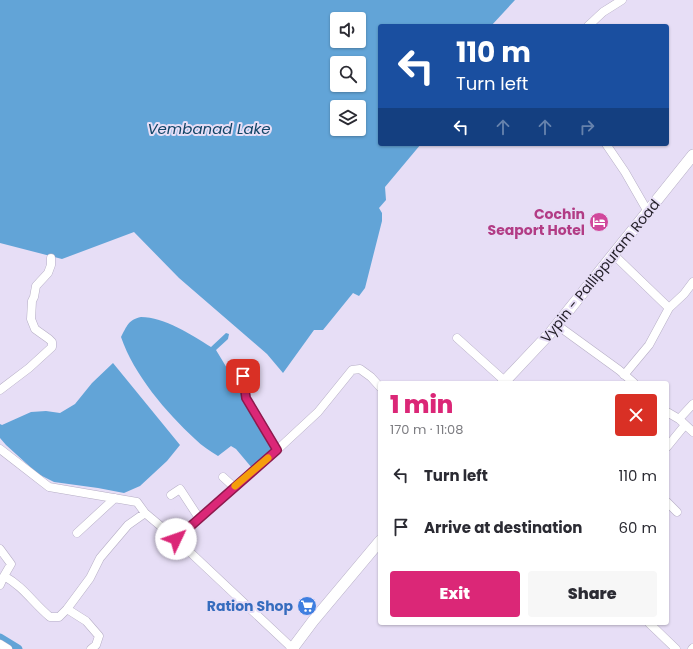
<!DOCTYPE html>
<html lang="en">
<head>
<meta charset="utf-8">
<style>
	body { margin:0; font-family:Poppins,sans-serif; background:#f7f7f7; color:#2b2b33; height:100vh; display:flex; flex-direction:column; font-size:15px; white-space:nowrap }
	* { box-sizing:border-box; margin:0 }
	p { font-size:13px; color:#7c7c81 }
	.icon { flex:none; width:22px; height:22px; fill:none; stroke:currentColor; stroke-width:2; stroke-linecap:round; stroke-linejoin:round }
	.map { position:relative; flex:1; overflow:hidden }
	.panel { position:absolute; left:378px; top:381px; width:291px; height:244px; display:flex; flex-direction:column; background:#fff; border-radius:4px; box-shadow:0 1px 3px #0004 }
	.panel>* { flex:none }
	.banner { position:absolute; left:378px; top:24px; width:291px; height:122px; border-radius:4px; box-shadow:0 1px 3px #0004; background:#1a4fa0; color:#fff; overflow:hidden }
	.tools { position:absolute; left:330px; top:12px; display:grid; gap:8px }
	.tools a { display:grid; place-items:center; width:36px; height:36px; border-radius:4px; background:#fff; box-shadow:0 1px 3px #0004; font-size:20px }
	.pin { position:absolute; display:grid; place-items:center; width:34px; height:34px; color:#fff; margin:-17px; border-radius:8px; box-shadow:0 2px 6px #0006 }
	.me { position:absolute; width:44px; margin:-22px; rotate:48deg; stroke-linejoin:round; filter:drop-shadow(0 0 3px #0008) }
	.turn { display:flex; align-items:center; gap:14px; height:84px; padding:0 12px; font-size:18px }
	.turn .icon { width:52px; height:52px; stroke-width:2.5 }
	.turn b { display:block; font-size:28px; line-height:34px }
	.lanes { display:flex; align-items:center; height:38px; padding:0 12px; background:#0003; justify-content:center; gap:20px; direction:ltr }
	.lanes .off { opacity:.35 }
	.round { display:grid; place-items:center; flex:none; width:42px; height:42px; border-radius:4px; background:#f7f7f7 }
	.head { display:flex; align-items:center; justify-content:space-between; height:68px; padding:0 12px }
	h1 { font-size:24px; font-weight:800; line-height:30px; color:#db2777 }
	.cta { display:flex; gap:8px; margin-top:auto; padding:8px 12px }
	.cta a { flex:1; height:46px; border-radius:4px; background:#db2777; color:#fff; font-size:16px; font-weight:800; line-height:46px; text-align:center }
	.cta a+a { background:#f7f7f7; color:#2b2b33 }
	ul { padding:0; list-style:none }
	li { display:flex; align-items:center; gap:12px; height:52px; padding:0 12px }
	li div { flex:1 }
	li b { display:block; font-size:15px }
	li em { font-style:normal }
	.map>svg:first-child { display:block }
	.water { fill:#62a4d7; fill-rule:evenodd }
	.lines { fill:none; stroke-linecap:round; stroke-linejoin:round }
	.canal { stroke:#62a4d7; stroke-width:9 }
	.minor-casing { stroke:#b6aec5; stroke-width:9 }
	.major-casing { stroke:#b6aec5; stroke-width:12 }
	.minor { stroke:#fff; stroke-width:8 }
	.major { stroke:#fff; stroke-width:11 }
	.route-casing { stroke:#8e194d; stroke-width:10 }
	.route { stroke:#db2777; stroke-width:7 }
	.slow { stroke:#f59e0b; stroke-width:7 }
	.labels { text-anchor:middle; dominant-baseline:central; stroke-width:4; stroke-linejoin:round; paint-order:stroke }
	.hotel-label { font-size:14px; font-weight:bold; fill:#b23c85; stroke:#e7def6; text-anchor:end }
	.street-label { font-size:14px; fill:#221e27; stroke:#e7def6 }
	.shop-label { font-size:14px; font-weight:bold; fill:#366cbe; stroke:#e7def6; text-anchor:end }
	.water-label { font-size:15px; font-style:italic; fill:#124567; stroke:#e7def6 }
</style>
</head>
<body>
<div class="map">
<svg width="693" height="649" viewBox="0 0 693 649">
	<rect width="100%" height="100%" fill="#e7def6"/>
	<path class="water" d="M 0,0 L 515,0 L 491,26 L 380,26 L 380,144 L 421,144 L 385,187 L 386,200 L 379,208 L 382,213 L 382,221 L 365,288 L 359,296 L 353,293 L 323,330 L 314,330 L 283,373 L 267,354 L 179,278 L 134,232 L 62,259 L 0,243 ZM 337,19 L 359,19 L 359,41 L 337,41 ZM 337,63 L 359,63 L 359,85 L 337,85 ZM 337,107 L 359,107 L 359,129 L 337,129 Z
		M 141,317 C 164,317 192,335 211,347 L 226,333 L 229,334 L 228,339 L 216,350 L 242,393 L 273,451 L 252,468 L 236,449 L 231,446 L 218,456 C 210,451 202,446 195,439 C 166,412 134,375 121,337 C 127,326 128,320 141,317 Z
		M 113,363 L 180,445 L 167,461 L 140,486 L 124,493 L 98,488 L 54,482 L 38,474 L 6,445 L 0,438 L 0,424 L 2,425 L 31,412 L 46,411 L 60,413 L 75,404 L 92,383 Z"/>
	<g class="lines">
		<path class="canal" d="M 0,638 L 18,649"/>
		<g class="minor-casing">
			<path id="minor" d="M 588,26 L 603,12 L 622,0
				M 606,144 L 625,172 L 648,212
				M 614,255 L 669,308 L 684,294 L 693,282
				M 557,325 L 619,370 L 634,383
				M 457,338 L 507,383
				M 624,375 L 649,345 L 669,308
				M 0,390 L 29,368 L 52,347 L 52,342 L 49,339 L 35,329 L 31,319 L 32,301 L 34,297 L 36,286 L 48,273 L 51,265 L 51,258
				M 667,412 L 679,419 L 693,432
				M 679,419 L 693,404
				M 667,447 L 685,425
				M 0,449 L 49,487 L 137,502 L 145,513 L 176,539 L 292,648
				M 277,450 L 318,412 L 352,370 L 360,369 L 371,377 L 380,387
				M 223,477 L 234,487
				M 171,495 L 180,489 L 199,518
				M 667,502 L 677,512
				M 77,533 L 115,498
				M 176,539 L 277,450 L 246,398 L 243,376
				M 0,549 L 11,564 L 4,576 C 24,587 33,603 50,617 L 59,617 L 67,609 L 90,578 L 100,558 L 128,525 L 145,513
				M 0,585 L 4,576
				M 67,609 L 86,621 L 99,636 L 96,645 L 91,649
				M 649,623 L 676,649
				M 0,644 L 8,649
				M 692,649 L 693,648"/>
		</g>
		<g class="major-casing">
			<path id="major" d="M 503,383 L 552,331 L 693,155
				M 292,649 L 313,621 L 380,541"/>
		</g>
		<use href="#minor" class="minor"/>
		<use href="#major" class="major"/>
	</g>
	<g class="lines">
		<g class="route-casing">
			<path id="route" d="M 176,539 L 277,450 L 246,398 L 243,376"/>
		</g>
		<use href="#route" class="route"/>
		<path class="slow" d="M 235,486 L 268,458"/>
	</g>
	<defs>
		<g id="hotel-disc" transform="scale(1)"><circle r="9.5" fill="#d1479c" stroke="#e7def6"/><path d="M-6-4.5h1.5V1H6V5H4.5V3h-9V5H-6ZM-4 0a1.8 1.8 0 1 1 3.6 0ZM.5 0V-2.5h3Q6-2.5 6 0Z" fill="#fff"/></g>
		<g id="supermarket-disc" transform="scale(1)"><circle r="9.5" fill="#3f7fe0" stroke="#e7def6"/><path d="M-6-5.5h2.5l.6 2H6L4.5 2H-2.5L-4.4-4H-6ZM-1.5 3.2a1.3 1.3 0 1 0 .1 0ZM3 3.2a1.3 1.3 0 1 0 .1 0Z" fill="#fff"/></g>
	</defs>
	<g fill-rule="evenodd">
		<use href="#hotel-disc" x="599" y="222"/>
		<use href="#supermarket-disc" x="307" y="606"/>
	</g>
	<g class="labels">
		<g class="hotel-label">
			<text x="585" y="214">Cochin<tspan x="585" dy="16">Seaport Hotel</tspan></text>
		</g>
		<g class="street-label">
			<text transform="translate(600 271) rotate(-51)">Vypin - Pallippuram Road</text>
		</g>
		<g class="shop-label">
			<text x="293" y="606">Ration Shop</text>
		</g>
		<g class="water-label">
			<text x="209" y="128">Vembanad Lake</text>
		</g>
	</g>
</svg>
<div class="tools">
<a><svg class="icon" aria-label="sound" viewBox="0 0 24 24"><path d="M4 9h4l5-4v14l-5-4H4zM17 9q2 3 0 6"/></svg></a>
<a><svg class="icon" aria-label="search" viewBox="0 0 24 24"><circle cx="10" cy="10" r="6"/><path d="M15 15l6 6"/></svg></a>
<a><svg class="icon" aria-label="layers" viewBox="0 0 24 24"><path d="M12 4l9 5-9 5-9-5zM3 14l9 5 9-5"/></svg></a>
</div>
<div class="pin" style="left:243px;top:376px;background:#d93025"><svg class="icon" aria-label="arrive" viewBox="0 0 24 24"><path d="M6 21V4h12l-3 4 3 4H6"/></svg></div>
<svg class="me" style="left:176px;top:539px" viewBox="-20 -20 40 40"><circle r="19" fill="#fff"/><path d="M0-13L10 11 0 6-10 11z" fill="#db2777"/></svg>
<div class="banner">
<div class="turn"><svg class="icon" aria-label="left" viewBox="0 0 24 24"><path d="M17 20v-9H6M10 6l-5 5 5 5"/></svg><div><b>110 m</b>Turn left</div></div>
<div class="lanes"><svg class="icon" aria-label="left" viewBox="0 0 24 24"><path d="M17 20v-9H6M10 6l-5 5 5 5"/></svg><svg class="icon off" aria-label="ahead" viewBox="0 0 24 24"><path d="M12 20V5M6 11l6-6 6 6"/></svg><svg class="icon off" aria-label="ahead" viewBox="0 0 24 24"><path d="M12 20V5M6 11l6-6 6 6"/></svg><svg class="icon off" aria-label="right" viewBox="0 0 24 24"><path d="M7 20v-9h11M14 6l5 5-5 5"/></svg></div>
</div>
<section class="panel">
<div class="head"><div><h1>1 min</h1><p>170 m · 11:08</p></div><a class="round" style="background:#d93025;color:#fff"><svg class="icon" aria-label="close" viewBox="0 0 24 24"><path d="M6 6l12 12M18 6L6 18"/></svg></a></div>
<ul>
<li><svg class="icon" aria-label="left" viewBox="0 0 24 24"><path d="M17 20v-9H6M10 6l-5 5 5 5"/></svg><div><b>Turn left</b></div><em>110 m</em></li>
<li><svg class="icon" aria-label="arrive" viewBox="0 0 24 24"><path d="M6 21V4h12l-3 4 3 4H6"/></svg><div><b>Arrive at destination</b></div><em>60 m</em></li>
</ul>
<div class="cta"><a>Exit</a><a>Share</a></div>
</section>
</div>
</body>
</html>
